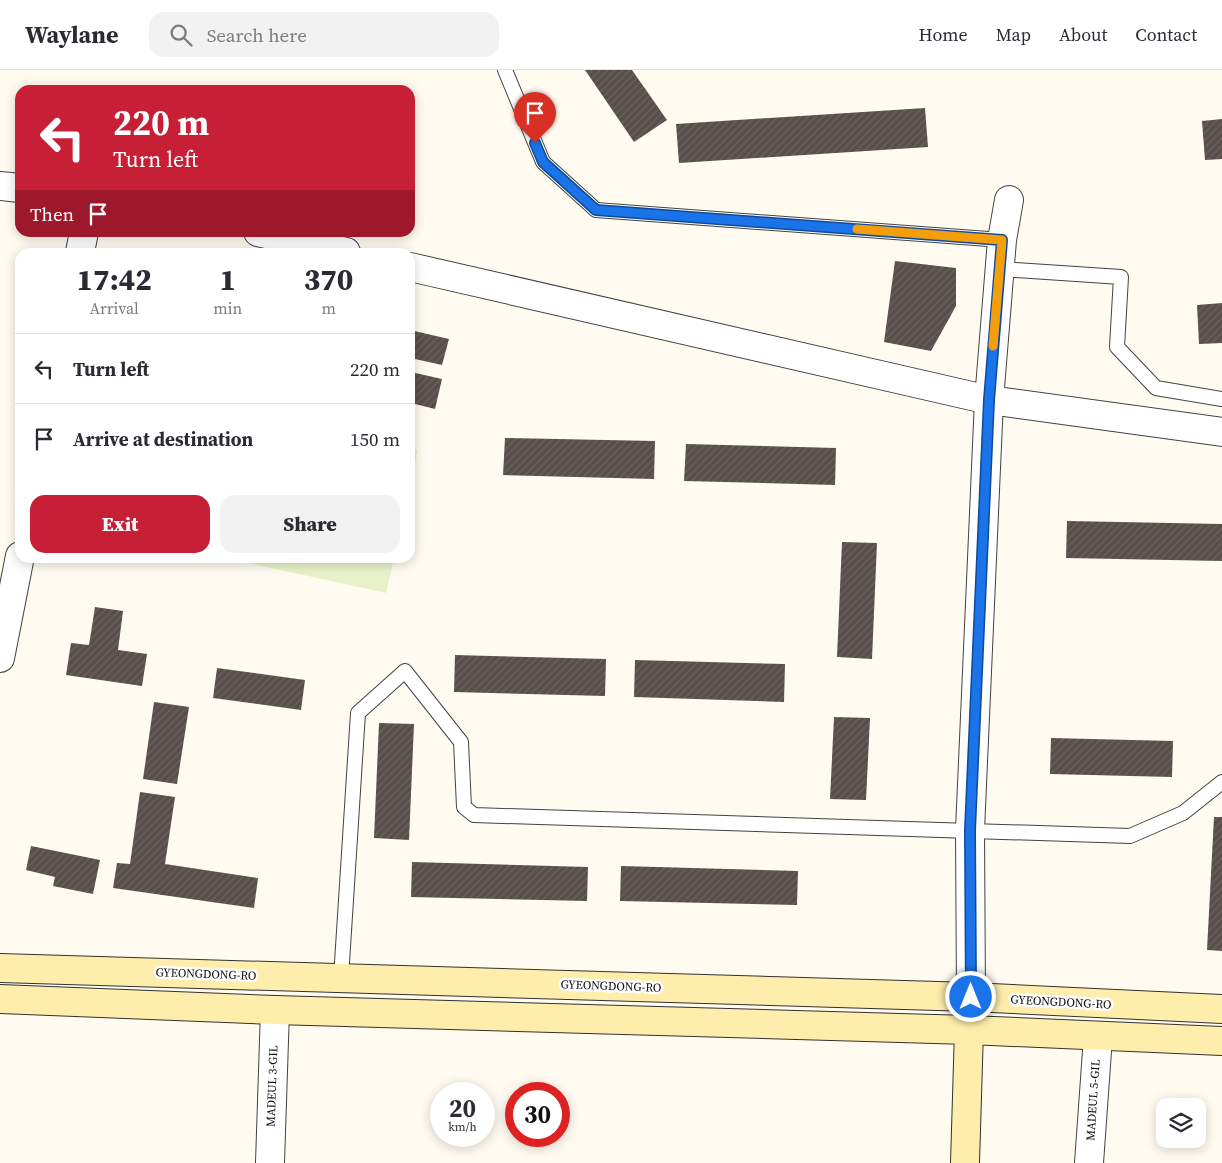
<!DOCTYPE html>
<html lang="en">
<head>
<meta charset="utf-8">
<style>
	body { margin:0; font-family:"Source Serif 4",serif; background:#f2f2f3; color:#2b2b33; height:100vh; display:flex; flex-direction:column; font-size:19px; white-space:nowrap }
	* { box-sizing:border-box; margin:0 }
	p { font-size:16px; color:#7c7c81 }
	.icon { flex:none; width:28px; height:28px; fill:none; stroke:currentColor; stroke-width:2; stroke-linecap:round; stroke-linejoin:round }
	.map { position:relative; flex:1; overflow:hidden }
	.details { position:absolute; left:15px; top:178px; width:400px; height:315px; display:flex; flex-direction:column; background:#fff; border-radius:15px; box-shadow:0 2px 12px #0003 }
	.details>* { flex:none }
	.hud { position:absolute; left:15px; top:15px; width:400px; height:152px; border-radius:15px; box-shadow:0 2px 12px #0003; background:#c61f36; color:#fff; overflow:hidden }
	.buttons { position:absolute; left:1156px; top:1028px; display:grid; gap:10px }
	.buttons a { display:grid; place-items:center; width:50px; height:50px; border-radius:10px; background:#fff; box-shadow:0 2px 12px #0003; font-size:25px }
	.speed { position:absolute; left:430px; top:1012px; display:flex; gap:10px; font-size:25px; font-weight:700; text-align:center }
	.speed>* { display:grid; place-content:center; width:65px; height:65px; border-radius:50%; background:#fff; box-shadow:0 2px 12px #0003; line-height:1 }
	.speed small { font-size:12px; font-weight:400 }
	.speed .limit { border:8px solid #d22; background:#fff; color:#111 }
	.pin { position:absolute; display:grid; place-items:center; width:42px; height:42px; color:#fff; margin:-51px -21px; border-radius:50% 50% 50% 0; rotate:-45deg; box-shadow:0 0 5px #0007 }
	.pin .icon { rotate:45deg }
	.me { position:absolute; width:55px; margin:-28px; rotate:0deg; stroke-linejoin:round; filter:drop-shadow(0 0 4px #0008) }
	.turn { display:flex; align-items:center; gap:18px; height:105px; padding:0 15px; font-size:22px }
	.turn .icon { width:65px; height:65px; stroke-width:2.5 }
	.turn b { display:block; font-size:35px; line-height:42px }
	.then { display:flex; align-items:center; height:48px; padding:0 15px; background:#0003; gap:10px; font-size:19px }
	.eta { display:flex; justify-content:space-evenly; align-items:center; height:85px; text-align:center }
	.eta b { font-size:30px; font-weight:800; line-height:35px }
	.cta { display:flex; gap:10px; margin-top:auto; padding:10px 15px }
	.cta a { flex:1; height:58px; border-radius:15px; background:#c61f36; color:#fff; font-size:20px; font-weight:800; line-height:58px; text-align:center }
	.cta a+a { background:#f2f2f3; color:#2b2b33 }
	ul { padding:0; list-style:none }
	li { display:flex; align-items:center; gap:15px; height:70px; padding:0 15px; border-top:1px solid #e1e1e2 }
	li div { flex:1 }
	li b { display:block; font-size:19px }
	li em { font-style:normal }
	header { display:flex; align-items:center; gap:30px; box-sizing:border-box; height:70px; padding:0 25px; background:#fff; border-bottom:1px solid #e1e1e2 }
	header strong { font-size:24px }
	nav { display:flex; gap:28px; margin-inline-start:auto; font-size:18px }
	.search { width:350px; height:45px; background:#f2f2f3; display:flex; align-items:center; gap:12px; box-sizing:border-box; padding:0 18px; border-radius:15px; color:#7c7c81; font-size:19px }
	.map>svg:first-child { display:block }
	.pitch { fill:#e8f2ca }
	.building { fill:url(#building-hatch) }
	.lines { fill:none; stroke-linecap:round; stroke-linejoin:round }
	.lane-casing { stroke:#424242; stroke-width:16 }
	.street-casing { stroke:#424242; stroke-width:30 }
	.secondary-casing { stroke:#313131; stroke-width:30 }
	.lane { stroke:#fff; stroke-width:14 }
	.street { stroke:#fff; stroke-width:28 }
	.secondary { stroke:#ffeeab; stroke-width:28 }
	.route-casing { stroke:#114b97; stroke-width:12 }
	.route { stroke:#1a73e8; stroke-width:9 }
	.slow { stroke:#f59e0b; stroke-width:9 }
	.labels { text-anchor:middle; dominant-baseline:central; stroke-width:5; stroke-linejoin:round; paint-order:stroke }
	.street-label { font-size:12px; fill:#0f0f0f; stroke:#fff }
</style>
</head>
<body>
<header>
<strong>Waylane</strong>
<div class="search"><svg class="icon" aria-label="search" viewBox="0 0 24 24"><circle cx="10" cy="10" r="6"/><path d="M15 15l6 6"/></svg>Search here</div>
<nav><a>Home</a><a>Map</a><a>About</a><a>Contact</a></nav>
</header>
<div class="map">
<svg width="1222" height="1093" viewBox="0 0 1222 1093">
	<defs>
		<pattern id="building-hatch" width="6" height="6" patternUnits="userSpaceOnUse" patternTransform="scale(1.25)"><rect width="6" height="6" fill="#584e4a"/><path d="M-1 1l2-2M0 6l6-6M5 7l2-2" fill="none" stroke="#6b6360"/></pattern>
	</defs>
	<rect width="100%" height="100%" fill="#fffbf0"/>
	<path class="pitch" d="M 410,378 L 418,380 L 410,417 Z
		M 226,488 L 394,488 L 386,523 Z"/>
	<path class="building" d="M 585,0 L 632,0 L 667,50 L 634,72 Z
		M 925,38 L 928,77 L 679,93 L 676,54 Z
		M 1222,49 L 1222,89 L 1205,90 L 1202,51 Z
		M 895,191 L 956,198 L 956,236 L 931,281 L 884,272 Z
		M 1222,233 L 1222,273 L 1199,274 L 1197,235 Z
		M 410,260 L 449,269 L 442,295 L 415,289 L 411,302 L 442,309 L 435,339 L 415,334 L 411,351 Z
		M 505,368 L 655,371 L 654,409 L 503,405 Z
		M 686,374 L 836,378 L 835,415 L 684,411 Z
		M 1067,451 L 1222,454 L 1222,491 L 1066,488 Z
		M 842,472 L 877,473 L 872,589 L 837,587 Z
		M 95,537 L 123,541 L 118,580 L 147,584 L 142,616 L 66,605 L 71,573 L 89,575 Z
		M 455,585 L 606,589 L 605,626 L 454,622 Z
		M 635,590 L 785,594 L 784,632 L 634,627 Z
		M 217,598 L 305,610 L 301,640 L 213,628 Z
		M 154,632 L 189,637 L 177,714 L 143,709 Z
		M 834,647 L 870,648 L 866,730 L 830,729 Z
		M 379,653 L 414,654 L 409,770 L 374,768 Z
		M 1051,668 L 1173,671 L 1172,707 L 1050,704 Z
		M 140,722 L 175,727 L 165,794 L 258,808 L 254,838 L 113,818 L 117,793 L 130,794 Z
		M 1214,747 L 1222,747 L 1222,881 L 1207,880 Z
		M 31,776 L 100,790 L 93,824 L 53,816 L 55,807 L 26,800 Z
		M 412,792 L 588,797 L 587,831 L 411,827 Z
		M 621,796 L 798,801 L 797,835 L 620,831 Z"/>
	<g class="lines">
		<g class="lane-casing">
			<path id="lane" d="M 505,0 L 543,92 L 596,140 L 1002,170
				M 1000,199 L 1121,207 L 1117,277 L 1156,318 L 1222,329
				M 341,908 L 358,643 L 405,601 L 461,672 L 464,737 L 474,745 L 1130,766 L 1183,743 L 1222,712"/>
		</g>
		<g class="street-casing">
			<path id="street" d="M 0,116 L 20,118
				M 258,162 L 346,182
				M 80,182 L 84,162
				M 410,197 L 989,330 L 1222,362
				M 0,588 L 20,486
				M 969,960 L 971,927 L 970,760 L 989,330 L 1002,170 L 1009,130
				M 270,1093 L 275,940
				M 1089,1093 L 1098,967"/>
		</g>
		<g class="secondary-casing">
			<path id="secondary" d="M 0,898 L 971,927 L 1222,939
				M 0,929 L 275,940 L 969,960 L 1222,971
				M 965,1093 L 969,960"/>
		</g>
		<use href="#lane" class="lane"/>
		<use href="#street" class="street"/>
		<use href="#secondary" class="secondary"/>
	</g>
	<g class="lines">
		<g class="route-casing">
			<path id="route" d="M 535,73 L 543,92 L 596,140 L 1002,170 L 989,330 L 970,760 L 971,927"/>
		</g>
		<use href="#route" class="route"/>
		<path class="slow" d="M 857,159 L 1002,170 L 993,276"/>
	</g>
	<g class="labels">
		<g class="street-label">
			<text transform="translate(206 904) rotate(2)">GYEONGDONG-RO</text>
			<text transform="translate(611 916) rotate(2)">GYEONGDONG-RO</text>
			<text transform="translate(1061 932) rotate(3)">GYEONGDONG-RO</text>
			<text transform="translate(272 1016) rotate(-88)">MADEUL 3-GIL</text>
			<text transform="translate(1093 1030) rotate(-86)">MADEUL 5-GIL</text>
		</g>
	</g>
</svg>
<div class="buttons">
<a><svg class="icon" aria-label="layers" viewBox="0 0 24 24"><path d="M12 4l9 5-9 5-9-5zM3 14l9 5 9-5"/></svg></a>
</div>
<div class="speed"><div>20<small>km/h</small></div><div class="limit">30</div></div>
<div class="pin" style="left:535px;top:73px;background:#d93025"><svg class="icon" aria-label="arrive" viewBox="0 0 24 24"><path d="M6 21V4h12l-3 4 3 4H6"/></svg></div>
<svg class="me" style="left:971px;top:927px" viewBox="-20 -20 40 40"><circle r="17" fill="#1a73e8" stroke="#fff" stroke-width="3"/><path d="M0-11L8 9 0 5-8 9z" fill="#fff"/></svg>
<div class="hud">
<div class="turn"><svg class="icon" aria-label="left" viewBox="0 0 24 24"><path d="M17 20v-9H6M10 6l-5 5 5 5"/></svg><div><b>220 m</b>Turn left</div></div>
<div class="then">Then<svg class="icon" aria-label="arrive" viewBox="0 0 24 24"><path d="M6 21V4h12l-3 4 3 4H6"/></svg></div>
</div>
<section class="details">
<div class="eta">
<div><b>17:42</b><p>Arrival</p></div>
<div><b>1</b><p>min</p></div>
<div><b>370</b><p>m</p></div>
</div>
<ul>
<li><svg class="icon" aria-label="left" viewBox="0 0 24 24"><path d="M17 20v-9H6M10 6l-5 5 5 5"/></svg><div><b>Turn left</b></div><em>220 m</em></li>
<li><svg class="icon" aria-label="arrive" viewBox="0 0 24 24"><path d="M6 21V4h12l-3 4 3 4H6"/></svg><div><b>Arrive at destination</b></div><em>150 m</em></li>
</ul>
<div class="cta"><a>Exit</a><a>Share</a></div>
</section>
</div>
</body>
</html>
